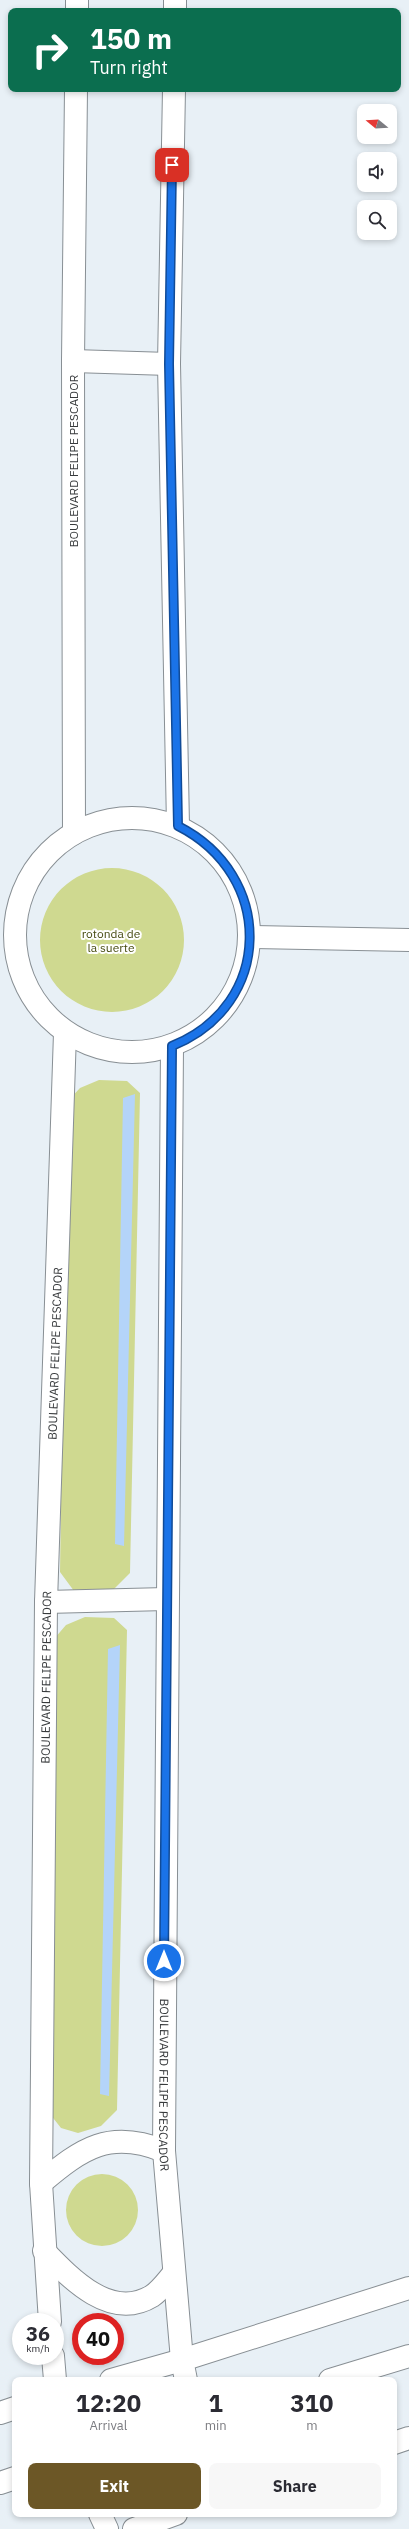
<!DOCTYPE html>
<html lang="en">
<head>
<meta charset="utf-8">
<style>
	body { margin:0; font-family:"IBM Plex Sans",sans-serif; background:#f7f7f7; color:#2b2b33; height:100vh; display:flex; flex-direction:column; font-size:15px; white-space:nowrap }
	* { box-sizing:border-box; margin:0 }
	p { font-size:13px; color:#7c7c81 }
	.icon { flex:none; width:22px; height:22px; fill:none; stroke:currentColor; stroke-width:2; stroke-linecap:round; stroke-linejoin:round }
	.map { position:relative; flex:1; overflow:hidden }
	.details { position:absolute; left:12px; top:2377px; width:385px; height:140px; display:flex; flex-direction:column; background:#fff; border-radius:8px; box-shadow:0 2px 6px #0003 }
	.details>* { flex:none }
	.hud { position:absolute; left:8px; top:8px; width:393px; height:84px; border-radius:8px; box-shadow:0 2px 6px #0003; background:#0b6e4f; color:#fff; overflow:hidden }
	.needle { width:26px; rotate:288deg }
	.buttons { position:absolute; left:357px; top:104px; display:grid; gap:8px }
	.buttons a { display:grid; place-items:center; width:40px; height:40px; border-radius:8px; background:#fff; box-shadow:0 2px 6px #0003; font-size:20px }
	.speed { position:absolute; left:12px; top:2313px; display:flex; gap:8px; font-size:20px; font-weight:700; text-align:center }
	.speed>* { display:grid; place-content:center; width:52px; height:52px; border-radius:50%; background:#fff; box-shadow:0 2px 6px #0003; line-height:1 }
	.speed small { font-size:10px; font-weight:400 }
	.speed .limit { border:6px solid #d22; background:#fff; color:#111 }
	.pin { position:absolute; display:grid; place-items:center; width:34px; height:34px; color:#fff; margin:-17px; border-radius:8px; box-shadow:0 2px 6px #0006 }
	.me { position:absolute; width:44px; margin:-22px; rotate:0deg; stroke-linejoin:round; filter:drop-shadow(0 0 3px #0008) }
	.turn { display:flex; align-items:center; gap:14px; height:84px; padding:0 16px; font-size:18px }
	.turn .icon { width:52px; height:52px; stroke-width:2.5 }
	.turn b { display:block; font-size:28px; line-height:34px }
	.eta { display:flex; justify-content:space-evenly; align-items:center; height:68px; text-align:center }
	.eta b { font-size:24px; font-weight:700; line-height:28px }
	.button { display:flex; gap:8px; margin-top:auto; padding:8px 16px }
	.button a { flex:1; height:46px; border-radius:8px; background:#6c5726; color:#fff; font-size:16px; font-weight:700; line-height:46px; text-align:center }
	.button a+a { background:#f7f7f7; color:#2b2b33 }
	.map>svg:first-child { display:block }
	.green { fill:#cfd990 }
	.water { fill:#b4d4f9 }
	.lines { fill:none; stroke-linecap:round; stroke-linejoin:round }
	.minor-casing { stroke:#888f94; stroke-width:24 }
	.major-casing { stroke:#888f94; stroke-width:24 }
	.minor { stroke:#fff; stroke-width:22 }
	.major { stroke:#fff; stroke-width:22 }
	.route-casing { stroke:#114b97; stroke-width:10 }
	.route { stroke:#1a73e8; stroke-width:7 }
	.labels { text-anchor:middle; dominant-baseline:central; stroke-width:4; stroke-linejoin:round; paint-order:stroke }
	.street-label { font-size:12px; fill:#373a3c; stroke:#fff }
	.park-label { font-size:12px; fill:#464b10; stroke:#fff }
</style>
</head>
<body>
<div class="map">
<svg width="409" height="2529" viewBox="0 0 409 2529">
	<rect width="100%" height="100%" fill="#e8f0f6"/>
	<path class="green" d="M40 940a72 72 0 1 1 144 0a72 72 0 1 1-144 0Z
		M 99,1080 L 127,1081 L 140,1093 L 130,1573 L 114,1589 L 74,1591 L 60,1572 L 67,1102 L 80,1088 Z
		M 85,1617 L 114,1618 L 127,1630 L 117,2110 L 101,2126 L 78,2133 L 61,2128 L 46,2109 L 54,1639 L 66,1625 Z
		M66 2210a36 36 0 1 1 72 0a36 36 0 1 1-72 0Z"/>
	<path class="water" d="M 135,1094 L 124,1546 L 115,1544 L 123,1098 Z
		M 120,1645 L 109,2096 L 100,2094 L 108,1649 Z"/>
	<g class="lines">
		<g class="minor-casing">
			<g id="minor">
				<path d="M 77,11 L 77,0"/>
				<path d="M 175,11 L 175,0"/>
				<path d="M 174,89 L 169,364 L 178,826"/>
				<path d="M 73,361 L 169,364"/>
				<circle cx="132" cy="935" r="117"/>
				<path d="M 74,833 L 73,361 L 76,89"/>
				<path d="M 250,937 L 409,940"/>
				<path id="s1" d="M 172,1046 L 164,2151 L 182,2360 L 186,2380"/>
				<path d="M 46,1602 L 166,1599"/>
				<path d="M 41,2183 C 82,2148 110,2129 164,2151"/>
				<path d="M 44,2251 C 71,2279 111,2321 152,2296 C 161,2290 167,2281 174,2273"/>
				<path id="s2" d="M 50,2322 L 41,2183 L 46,1602 L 65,1033"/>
				<path d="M 53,2356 L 55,2380"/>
				<path d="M 111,2380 L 182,2360 L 409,2288"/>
				<path d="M 0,2413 L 15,2408"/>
				<path d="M 100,2514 L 107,2529"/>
			</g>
		</g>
		<g class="major-casing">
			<path id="major" d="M 330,2380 L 409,2356
				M 394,2443 L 409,2438
				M 0,2483 L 15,2478
				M 134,2529 L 176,2514"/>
		</g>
		<use href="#minor" class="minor"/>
		<use href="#major" class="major"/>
	</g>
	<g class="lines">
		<g class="route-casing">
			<path id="route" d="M 164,1961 L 172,1046 C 274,1005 275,875 178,826 L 169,364 L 172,165"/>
		</g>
		<use href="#route" class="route"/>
	</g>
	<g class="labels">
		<g class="street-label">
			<text transform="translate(73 461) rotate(-90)">BOULEVARD FELIPE PESCADOR</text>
			<text stroke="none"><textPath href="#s2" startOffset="969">BOULEVARD FELIPE PESCADOR</textPath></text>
			<text stroke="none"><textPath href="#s2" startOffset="645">BOULEVARD FELIPE PESCADOR</textPath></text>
			<text stroke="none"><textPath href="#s1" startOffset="1039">BOULEVARD FELIPE PESCADOR</textPath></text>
		</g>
		<g class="park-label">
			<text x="111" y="933">rotonda de<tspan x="111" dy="14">la suerte</tspan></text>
		</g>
	</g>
</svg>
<div class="buttons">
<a><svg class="needle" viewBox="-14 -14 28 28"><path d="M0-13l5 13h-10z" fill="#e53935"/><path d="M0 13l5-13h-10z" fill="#7c7c81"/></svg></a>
<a><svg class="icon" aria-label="sound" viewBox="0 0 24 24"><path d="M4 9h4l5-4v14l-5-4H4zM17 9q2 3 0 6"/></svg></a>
<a><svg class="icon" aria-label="search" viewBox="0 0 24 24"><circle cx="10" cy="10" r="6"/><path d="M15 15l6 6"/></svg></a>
</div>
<div class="speed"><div>36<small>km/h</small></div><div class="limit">40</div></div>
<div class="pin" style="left:172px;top:165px;background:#d93025"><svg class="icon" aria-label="arrive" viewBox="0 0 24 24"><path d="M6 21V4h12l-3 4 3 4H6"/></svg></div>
<svg class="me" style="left:164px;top:1961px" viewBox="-20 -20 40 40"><circle r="17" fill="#1a73e8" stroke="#fff" stroke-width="3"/><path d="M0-11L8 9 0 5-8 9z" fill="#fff"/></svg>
<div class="hud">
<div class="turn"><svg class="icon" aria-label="right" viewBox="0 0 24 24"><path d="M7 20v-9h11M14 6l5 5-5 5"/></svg><div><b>150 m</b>Turn right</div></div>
</div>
<section class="details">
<div class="eta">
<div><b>12:20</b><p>Arrival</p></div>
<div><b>1</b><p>min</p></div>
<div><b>310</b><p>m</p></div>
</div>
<div class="button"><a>Exit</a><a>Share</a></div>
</section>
</div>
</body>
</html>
